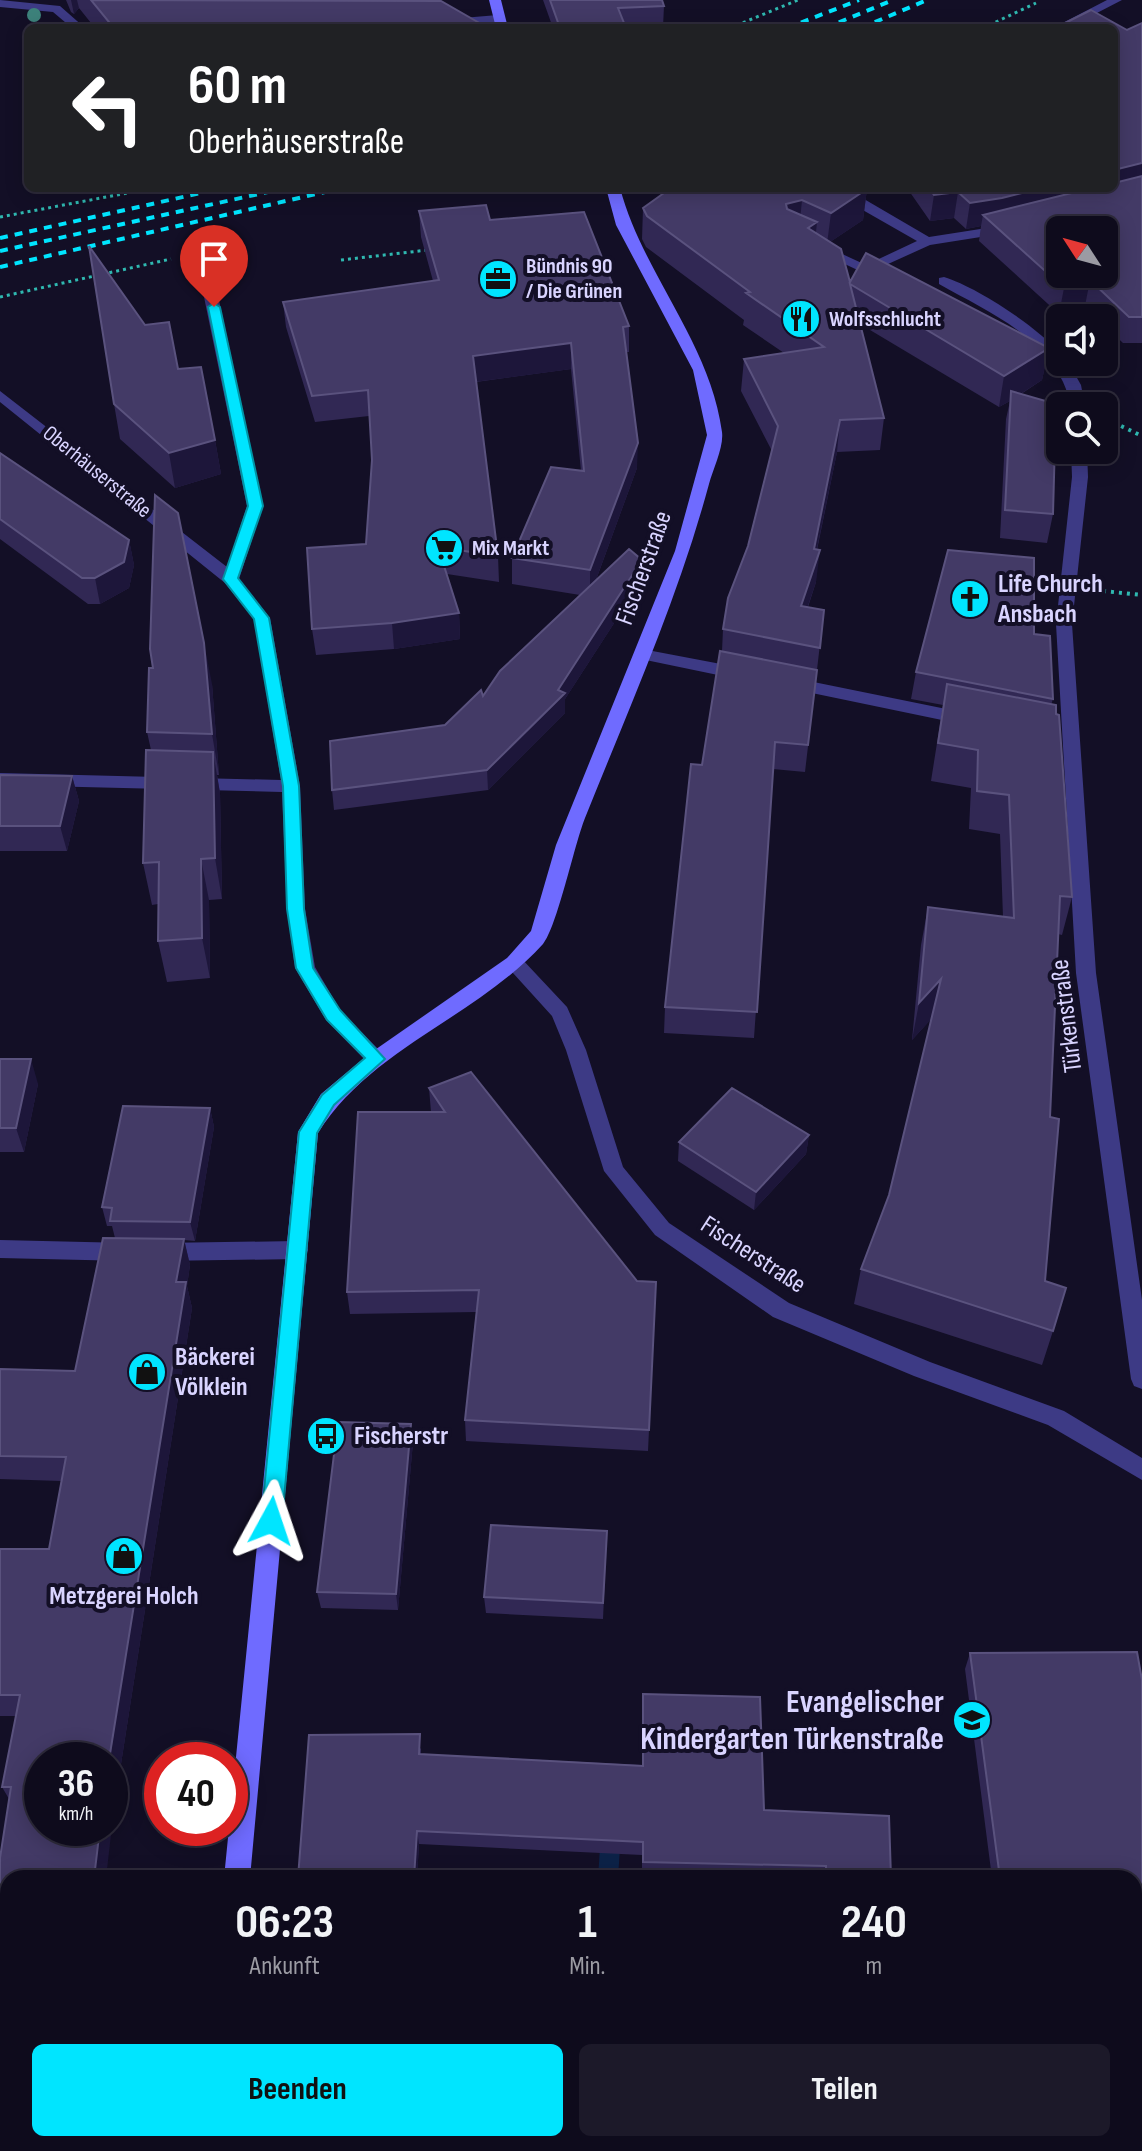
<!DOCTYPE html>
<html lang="de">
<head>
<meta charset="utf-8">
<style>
	body { margin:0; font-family:"Sofia Sans Condensed",sans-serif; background:#1c1929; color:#f1f3f6; height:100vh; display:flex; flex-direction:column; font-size:30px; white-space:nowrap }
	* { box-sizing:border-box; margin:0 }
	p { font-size:26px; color:#9b9ba3 }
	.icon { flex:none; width:44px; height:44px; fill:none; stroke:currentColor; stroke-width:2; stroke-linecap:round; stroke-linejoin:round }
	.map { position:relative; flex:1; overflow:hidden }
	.sheet { position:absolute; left:0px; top:1870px; width:1142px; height:282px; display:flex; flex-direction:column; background:#0e0b1c; border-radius:24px 24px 0 0; box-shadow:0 4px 20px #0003,0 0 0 2px #2e2b3b }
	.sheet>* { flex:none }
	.banner { position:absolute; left:24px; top:24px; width:1094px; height:168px; border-radius:12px; box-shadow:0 4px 20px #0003,0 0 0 2px #2e2b3b; background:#202124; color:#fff; overflow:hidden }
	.needle { width:52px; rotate:306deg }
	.buttons { position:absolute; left:1046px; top:216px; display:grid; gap:16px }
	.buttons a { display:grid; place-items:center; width:72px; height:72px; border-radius:12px; background:#0e0b1c; box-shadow:0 4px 20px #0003,0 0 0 2px #2e2b3b; font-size:40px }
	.speed { position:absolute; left:24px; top:1742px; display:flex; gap:16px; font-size:40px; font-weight:700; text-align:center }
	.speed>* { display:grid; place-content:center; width:104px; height:104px; border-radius:50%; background:#0e0b1c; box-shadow:0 4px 20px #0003,0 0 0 2px #2e2b3b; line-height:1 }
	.speed small { font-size:20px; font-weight:400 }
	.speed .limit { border:12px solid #d22; background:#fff; color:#111 }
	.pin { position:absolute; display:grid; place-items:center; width:68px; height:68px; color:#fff; margin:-82px -34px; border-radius:50% 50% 50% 0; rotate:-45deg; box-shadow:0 0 8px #0007 }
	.pin .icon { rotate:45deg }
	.me { position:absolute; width:88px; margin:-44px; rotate:5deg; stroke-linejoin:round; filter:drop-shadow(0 0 6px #0008) }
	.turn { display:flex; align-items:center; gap:28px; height:168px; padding:0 32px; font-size:36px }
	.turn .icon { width:104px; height:104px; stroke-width:2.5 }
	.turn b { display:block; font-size:56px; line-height:68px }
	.eta { display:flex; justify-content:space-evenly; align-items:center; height:136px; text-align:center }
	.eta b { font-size:48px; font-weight:700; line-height:56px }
	.primary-button { display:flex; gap:16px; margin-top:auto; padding:16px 32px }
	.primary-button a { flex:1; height:92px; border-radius:12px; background:#00e5ff; color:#111; font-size:32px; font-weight:700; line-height:92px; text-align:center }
	.primary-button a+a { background:#1c1929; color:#f1f3f6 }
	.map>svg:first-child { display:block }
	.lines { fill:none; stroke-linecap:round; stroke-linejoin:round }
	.stream { fill:#0c2248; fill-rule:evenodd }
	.path-far1 { stroke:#2fb8b0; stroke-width:3; stroke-dasharray:3 4; stroke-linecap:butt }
	.path { stroke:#2fb8b0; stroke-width:4; stroke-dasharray:3 5; stroke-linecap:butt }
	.lane { fill:#3d3a85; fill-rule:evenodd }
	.street { fill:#3d3a85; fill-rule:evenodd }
	.secondary { fill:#6f6bff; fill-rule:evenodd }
	.rail { stroke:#00e5ff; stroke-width:4; stroke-dasharray:8 7; stroke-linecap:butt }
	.tree { fill:#3d827b }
	.wall { fill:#312854 }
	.shaded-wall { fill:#1d163a }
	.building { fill:#433a66; stroke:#5a527e; stroke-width:2; fill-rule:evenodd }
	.route { fill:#00e5ff; stroke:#0095a6; stroke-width:2 }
	.labels { text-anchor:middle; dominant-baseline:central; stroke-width:8; stroke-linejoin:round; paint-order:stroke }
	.far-poi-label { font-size:22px; font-weight:bold; fill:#d9d4ff; stroke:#130f26; text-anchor:start }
	.far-street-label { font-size:22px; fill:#d9d4ff; stroke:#130f26 }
	.street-label { font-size:26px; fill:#d9d4ff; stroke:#130f26 }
	.poi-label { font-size:26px; font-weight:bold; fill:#d9d4ff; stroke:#130f26; text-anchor:start }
	.near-poi-label { font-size:32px; font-weight:bold; fill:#d9d4ff; stroke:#130f26; text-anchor:end }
</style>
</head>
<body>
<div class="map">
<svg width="1142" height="2151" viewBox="0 0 1142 2151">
	<rect width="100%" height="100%" fill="#130f26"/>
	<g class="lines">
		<path class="stream" d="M 611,1822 L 618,1825 L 621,1832 L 618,1878 L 598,1878 L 601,1832 L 604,1825 Z"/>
		<path class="path-far1" d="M 730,28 L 798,0
			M 983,28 L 1036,3
			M 0,217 L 154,188
			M 341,260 L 428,250
			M 0,297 L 171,259"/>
		<path class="path" d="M 1111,414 L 1119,425 L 1142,436
			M 1103,591 L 1142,595"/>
		<path class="lane" d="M 498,15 L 504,19 L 502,22 L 450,27 L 444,23 L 450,19 Z"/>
		<path class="street" d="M 0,0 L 60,6 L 85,28 L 72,28 L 53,12 L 0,7 Z
			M 1107,0 L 1122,0 L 1068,28 L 1053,28 Z
			M 812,188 L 832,188 L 864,199 L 929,237 L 1006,225 L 1013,229 L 1006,233 L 930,245 L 866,274 L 815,250 L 827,247 L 866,265 L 917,241 L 854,205 Z
			M 203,254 L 210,258 L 263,506 L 239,579 L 270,618 L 300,786 L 305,909 L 315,967 L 340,1010 L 383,1054 L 386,1059 L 383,1064 L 369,1064 L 326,1020 L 295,968 L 287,909 L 282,792 L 0,785 L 0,773 L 281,780 L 254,619 L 225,583 L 0,402 L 0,391 L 227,567 L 247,506 L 196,258 Z
			M 944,277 C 977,287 1037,327 1060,353 L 1060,362 L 1068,362 L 1081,385 L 1085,406 L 1071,406 C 1058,341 992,314 939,284 L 939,278 Z
			M 1071,450 L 1087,450 L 1088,477 L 1072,624 L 1096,973 L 1142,1300 L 1142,1389 L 1134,1386 L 1131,1379 L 1076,973 L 1056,624 L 1072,477 Z
			M 642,649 L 742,668 L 750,674 L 742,680 L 636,658 L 634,654 Z
			M 789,677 L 966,713 L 975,719 L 966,725 L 783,687 L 781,683 Z
			M 514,956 L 521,958 L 567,1007 L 586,1050 L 623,1167 L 669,1223 L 789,1303 L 930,1362 L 1064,1411 L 1142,1458 L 1142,1480 L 1048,1425 L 914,1376 L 773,1317 L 655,1235 L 604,1171 L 566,1050 L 552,1016 L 504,963 Z
			M 0,1240 L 128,1243 L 136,1246 L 139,1252 L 136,1258 L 128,1261 L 0,1258 Z
			M 297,1241 L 305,1244 L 308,1250 L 305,1256 L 297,1259 L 160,1261 L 152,1258 L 149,1252 L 152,1246 L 160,1243 Z
			M 0,2092 L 8,2092 L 8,2120 L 0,2120 Z
			M 1134,2126 L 1142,2126 L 1142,2151 L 1127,2151 L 1122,2144 L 1134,2144 Z"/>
		<path class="secondary" d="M 489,0 L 501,0 L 508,28 L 496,28 Z
			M 606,188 L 620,188 C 643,274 710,342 722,432 C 724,447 713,469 709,484 C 678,599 629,708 585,818 C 574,846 557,927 543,944 C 477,1017 371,1048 318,1133 L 250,1878 L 224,1878 L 298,1132 L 321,1094 L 369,1054 L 507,958 L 531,931 L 556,845 L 675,551 L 707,435 L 693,370 L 616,225 Z
			M 196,2144 L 224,2144 L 224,2151 L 196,2151 Z"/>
		<path class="rail" d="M 787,28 L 859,0
			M 825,28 L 893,0
			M 861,28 L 927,0
			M 0,238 L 223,188
			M 0,251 L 286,188
			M 0,267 L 342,188"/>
	</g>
	<circle class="tree" cx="34" cy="15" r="7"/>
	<path class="wall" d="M 66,0 L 439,0 L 488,28 L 95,28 L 79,8 L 74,14 L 71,12 Z
		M 543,0 L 662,0 L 664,6 L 663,27 L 553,28 Z
		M 1142,23 L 1142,343 L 1123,343 L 1104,325 L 1104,318 L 1097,318 L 1085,306 L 1059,314 L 979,241 L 981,226 L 966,229 L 954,218 L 930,221 L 907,188 L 1114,188 L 1127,30 Z
		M 867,189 L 863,220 L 830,242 L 850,282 L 1049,348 L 1042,380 L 1021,394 L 1053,514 L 1047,543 L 1000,538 L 1006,419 L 1010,401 L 999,407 L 860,324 L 884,418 L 880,450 L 837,452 L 817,550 L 816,582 L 808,607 L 824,610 L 805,772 L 773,769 L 754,1038 L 664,1033 L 665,1007 L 702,765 L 722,651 L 723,629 L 748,546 L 772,451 L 741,391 L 744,359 L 784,353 L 743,325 L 744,320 L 646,247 L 642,239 L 643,208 Z
		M 419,211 L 490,220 L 629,326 L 629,352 L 626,352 L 637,468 L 596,580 L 642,560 L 642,580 L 565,699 L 565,713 L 488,790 L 334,810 L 332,790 L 445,725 L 483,696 L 580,595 L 512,584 L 512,558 L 581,471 L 571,369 L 476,382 L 498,556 L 499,582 L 447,574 L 459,613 L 460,639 L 394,649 L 316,655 L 312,629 L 366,544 L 372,460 L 369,416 L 315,422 L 286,327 L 283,302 L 433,281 L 421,237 Z
		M 178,369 L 215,440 L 221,474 L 175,488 L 120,439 L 114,404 Z
		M 0,453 L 129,540 L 134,565 L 129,588 L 100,604 L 88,604 L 0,539 Z
		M 1034,634 L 1053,699 L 1051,705 L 1072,897 L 1062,935 L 1058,934 L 1050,1117 L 1045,1281 L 1053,1331 L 1042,1365 L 854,1304 L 861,1269 L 889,1195 L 932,1018 L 912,1040 L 921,945 L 928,907 L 1003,917 L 1000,834 L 969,829 L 971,788 L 931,781 L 943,705 L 911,699 L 916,672 Z
		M 212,684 L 219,775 L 217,775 L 220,793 L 222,899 L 209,900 L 210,978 L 167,982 L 158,941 L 158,904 L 152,905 L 143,863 L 151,750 L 147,732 Z
		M 0,775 L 72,776 L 79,801 L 67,851 L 0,851 Z
		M 0,1059 L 38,1084 L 24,1152 L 0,1152 Z
		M 429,1088 L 637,1281 L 656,1282 L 648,1451 L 466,1441 L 465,1420 L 476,1312 L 350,1314 L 347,1292 L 431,1112 Z
		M 210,1108 L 214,1127 L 195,1241 L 184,1240 L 190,1265 L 187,1286 L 192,1308 L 114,1809 L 8,1878 L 8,2052 L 0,2052 L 0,1858 L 9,1799 L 2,1787 L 16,1716 L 0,1716 L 0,1549 L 49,1549 L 61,1481 L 0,1479 L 0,1369 L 75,1371 L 115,1238 L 112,1226 L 107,1226 L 102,1207 Z
		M 809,1135 L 806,1154 L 754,1210 L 678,1161 L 679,1142 Z
		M 413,1442 L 398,1610 L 321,1608 L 317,1592 Z
		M 607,1531 L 603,1619 L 486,1613 L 484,1597 Z
		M 970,1653 L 1142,1680 L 1142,1932 L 1134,1932 L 1134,1878 L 992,1878 L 965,1669 Z
		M 643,1694 L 764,1810 L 891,1878 L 820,1878 L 642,1874 L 642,1855 L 419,1844 L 417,1878 L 298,1878 L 421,1748 L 421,1754 L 642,1765 Z"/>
	<path class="shaded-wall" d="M 71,0 L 77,0 L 79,8 L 74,14 Z
		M 1142,163 L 1142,187 L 983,215 L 981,226 L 966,229 L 970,203 L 1042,188 L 1114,188 L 1114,170 Z
		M 867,189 L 863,220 L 827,244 L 831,213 Z
		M 958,192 L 954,218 L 930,221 L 934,195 Z
		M 802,200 L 799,231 L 786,204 Z
		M 817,222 L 814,253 L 808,228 Z
		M 1090,280 L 1085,306 L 1059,314 L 1064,288 Z
		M 571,343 L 571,369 L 474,382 L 473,356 Z
		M 1049,348 L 1042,380 L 1011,400 L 1011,391 L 1010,401 L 999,407 L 1004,376 Z
		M 840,420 L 837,452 L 812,572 L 820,550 L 816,582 L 797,638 L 801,606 L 814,549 Z
		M 215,440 L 221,474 L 175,488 L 169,453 Z
		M 638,443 L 637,468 L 590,596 L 590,570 Z
		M 129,540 L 134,565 L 129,588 L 100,604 L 95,578 Z
		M 642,560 L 642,580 L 565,699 L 565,713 L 488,790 L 487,770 L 558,690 Z
		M 459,613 L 460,639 L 394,649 L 392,623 Z
		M 204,643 L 212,684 L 219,775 L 212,734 Z
		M 213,752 L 220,793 L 222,899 L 215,858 Z
		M 72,776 L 79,801 L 67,851 L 60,826 Z
		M 201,859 L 209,900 L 210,978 L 202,938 Z
		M 941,979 L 934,1016 L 912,1040 L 919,1003 Z
		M 31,1059 L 38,1084 L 24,1152 L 16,1128 Z
		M 210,1108 L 214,1127 L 195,1241 L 190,1222 Z
		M 809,1135 L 806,1154 L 754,1210 L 756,1192 Z
		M 184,1239 L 190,1265 L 187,1286 L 192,1308 L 114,1809 L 106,1878 L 94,1878 L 100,1828 L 110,1828 L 110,1760 L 176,1282 Z
		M 411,1424 L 413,1442 L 398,1610 L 396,1594 Z
		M 417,1831 L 419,1844 L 417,1878 L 414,1878 Z"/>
	<path class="building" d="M 91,0 L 441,1 L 488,28 L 111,28 L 109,22 Z
		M 550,0 L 662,0 L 664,6 L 618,8 L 626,28 L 560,28 Z
		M 1091,10 L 1127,30 L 1142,23 L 1142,163 L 1114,170 L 1114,28 L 1055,28 Z
		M 1142,176 L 1142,317 L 1129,317 L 1090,280 L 1064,288 L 983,215 L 1092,188 L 1114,188 L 1114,183 ZM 1060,230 L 1104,230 L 1104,274 L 1060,274 Z
		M 671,188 L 863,188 L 867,189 L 831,213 L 802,200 L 786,204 L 787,209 L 817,222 L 808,228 L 841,249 L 850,282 L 866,253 L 1049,348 L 1004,376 L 850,284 L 884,418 L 840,420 L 814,549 L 820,550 L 801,606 L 824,610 L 820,648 L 723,629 L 728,598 L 748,546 L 778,426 L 744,359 L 824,347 L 746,293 L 750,292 L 647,216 L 643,208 Z
		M 929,188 L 1042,188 L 1002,198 L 970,203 L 958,192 L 934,195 Z
		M 486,205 L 490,220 L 584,212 L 629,326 L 623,327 L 638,443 L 590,570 L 512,558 L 551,467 L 584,471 L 571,343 L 473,356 L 498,556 L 438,547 L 459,613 L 392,623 L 312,629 L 307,548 L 366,544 L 372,460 L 368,390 L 312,396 L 283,302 L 439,280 L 419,211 Z
		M 89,246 L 145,325 L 169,322 L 178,369 L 201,367 L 215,440 L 169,453 L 114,404 Z
		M 1011,391 L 1056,404 L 1053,514 L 1005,510 Z
		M 0,453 L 129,540 L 124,562 L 95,578 L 82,578 L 0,519 Z
		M 155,495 L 178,513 L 204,643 L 212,734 L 147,732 L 149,668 L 153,668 L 150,649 Z
		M 629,549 L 642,560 L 558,690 L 565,693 L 487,770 L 332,790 L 330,741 L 445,725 L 481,690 L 483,696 L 500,671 Z
		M 948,550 L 1034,558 L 1034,634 L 1050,636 L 1053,699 L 916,672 Z
		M 720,651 L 817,670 L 808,745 L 775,742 L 757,1012 L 665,1007 L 691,764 L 702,765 Z
		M 947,684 L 1056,705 L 1056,714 L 1059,715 L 1072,897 L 1060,896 L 1050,1117 L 1059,1119 L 1045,1281 L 1066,1288 L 1053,1331 L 861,1269 L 889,1195 L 941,979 L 919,1003 L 928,907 L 1014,918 L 1009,795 L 977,791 L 978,750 L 938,743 Z
		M 146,750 L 213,752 L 215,858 L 201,859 L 202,938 L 158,941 L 159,862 L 143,863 Z
		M 0,775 L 72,776 L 60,826 L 0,826 Z
		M 0,1059 L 31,1059 L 16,1128 L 0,1128 Z
		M 471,1072 L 637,1281 L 656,1282 L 649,1430 L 465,1420 L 479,1290 L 347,1292 L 358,1112 L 445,1112 L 429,1088 Z
		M 732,1088 L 809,1135 L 756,1192 L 679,1142 Z
		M 123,1106 L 210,1108 L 190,1222 L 110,1221 L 112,1208 L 102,1207 Z
		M 103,1238 L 184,1239 L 176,1282 L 186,1282 L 109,1760 L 42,1760 L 42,1828 L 100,1828 L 94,1878 L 8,1878 L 8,2036 L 0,2036 L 0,1858 L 11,1787 L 2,1787 L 20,1695 L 0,1695 L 0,1549 L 49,1549 L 66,1457 L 0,1456 L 0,1369 L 75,1371 Z
		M 338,1422 L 411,1424 L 396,1594 L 317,1592 Z
		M 491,1525 L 607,1531 L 603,1603 L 484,1597 Z
		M 1137,1652 L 1142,1680 L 1142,1919 L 1134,1919 L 1134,1878 L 1000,1878 L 970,1653 Z
		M 643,1694 L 760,1697 L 764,1810 L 889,1816 L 891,1878 L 826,1878 L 826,1866 L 643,1862 L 643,1842 L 417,1831 L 414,1878 L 298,1878 L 309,1735 L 420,1734 L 419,1754 L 643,1766 Z"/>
	<path class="route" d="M 214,303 L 220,307 L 263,506 L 238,578 L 269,618 L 299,786 L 304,909 L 313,968 L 340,1010 L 385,1059 L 334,1105 L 317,1133 L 282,1521 L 279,1528 L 271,1530 L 264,1528 L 261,1521 L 299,1132 L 322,1095 L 365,1058 L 327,1020 L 296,968 L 287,909 L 283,786 L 254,619 L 223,579 L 248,506 L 208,307 Z"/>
	<defs>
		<g id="office-disc" transform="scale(2)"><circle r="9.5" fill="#00e5ff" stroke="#130f26"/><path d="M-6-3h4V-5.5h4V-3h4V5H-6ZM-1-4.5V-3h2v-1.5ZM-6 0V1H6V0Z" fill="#111"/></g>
		<g id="restaurant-disc" transform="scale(2)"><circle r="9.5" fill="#00e5ff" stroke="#130f26"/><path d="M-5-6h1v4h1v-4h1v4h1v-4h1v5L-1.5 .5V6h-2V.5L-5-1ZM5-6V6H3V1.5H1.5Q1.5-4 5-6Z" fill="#111"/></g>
		<g id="supermarket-disc" transform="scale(2)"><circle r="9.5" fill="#00e5ff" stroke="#130f26"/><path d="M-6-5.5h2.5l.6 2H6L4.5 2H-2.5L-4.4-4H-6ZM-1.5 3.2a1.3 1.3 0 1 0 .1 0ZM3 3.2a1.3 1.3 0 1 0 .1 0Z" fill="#111"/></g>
		<g id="church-disc" transform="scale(2)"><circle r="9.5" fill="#00e5ff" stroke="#130f26"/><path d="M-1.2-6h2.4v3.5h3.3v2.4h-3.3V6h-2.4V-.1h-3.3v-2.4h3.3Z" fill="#111"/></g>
		<g id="shop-disc" transform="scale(2)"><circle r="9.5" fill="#00e5ff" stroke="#130f26"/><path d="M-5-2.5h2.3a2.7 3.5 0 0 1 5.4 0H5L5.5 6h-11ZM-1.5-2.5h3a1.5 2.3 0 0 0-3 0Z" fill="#111"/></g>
		<g id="bus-disc" transform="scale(2)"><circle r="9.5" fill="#00e5ff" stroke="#130f26"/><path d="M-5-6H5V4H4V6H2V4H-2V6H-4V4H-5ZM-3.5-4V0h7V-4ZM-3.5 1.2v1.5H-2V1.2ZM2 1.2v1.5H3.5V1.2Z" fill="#111"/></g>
		<g id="school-disc" transform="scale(2)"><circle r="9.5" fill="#00e5ff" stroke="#130f26"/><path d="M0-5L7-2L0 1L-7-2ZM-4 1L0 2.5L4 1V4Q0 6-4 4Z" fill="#111"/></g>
	</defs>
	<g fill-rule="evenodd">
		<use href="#office-disc" x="498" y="279"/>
		<use href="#restaurant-disc" x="801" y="319"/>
		<use href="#supermarket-disc" x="444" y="548"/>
		<use href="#church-disc" x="970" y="599"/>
		<use href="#shop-disc" x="147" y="1372"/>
		<use href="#bus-disc" x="326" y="1436"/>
		<use href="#shop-disc" x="124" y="1556"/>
		<use href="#school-disc" x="972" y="1720"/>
	</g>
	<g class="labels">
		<g class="far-poi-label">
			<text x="526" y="266">Bündnis 90<tspan x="526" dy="25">/ Die Grünen</tspan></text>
			<text x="829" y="319">Wolfsschlucht</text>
			<text x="472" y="548">Mix Markt</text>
		</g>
		<g class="far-street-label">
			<text transform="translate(97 472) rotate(39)">Oberhäuserstraße</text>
		</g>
		<g class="street-label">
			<text transform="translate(644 568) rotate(-70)">Fischerstraße</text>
			<text transform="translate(1067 1016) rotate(-97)">Türkenstraße</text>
			<text transform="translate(753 1255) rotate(33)">Fischerstraße</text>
		</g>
		<g class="poi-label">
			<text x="998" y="584">Life Church<tspan x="998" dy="30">Ansbach</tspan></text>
			<text x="175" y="1357">Bäckerei<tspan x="175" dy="30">Völklein</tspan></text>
			<text x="354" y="1436">Fischerstr</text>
			<text x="124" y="1596" text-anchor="middle">Metzgerei Holch</text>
		</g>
		<g class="near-poi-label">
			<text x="944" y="1702">Evangelischer<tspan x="944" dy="37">Kindergarten Türkenstraße</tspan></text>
		</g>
	</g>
</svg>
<div class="buttons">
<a><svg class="needle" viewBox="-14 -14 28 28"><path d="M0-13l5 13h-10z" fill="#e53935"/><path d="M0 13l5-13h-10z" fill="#9b9ba3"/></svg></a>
<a><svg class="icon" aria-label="sound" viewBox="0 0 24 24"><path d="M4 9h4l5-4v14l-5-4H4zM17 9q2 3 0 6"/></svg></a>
<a><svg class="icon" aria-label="search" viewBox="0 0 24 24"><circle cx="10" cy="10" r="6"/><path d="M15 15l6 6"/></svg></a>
</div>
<div class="speed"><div>36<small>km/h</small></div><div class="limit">40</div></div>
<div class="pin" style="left:214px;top:307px;background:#d93025"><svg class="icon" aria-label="arrive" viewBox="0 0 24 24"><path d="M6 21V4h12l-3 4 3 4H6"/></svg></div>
<svg class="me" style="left:271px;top:1521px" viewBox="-20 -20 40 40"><path d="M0-17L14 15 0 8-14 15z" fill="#00e5ff" stroke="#fff" stroke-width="4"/></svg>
<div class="banner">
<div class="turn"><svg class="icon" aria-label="left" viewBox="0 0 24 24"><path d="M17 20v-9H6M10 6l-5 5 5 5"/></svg><div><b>60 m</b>Oberhäuserstraße</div></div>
</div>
<section class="sheet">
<div class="eta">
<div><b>06:23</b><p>Ankunft</p></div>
<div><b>1</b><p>Min.</p></div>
<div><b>240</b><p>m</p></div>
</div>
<div class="primary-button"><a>Beenden</a><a>Teilen</a></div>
</section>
</div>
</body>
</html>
